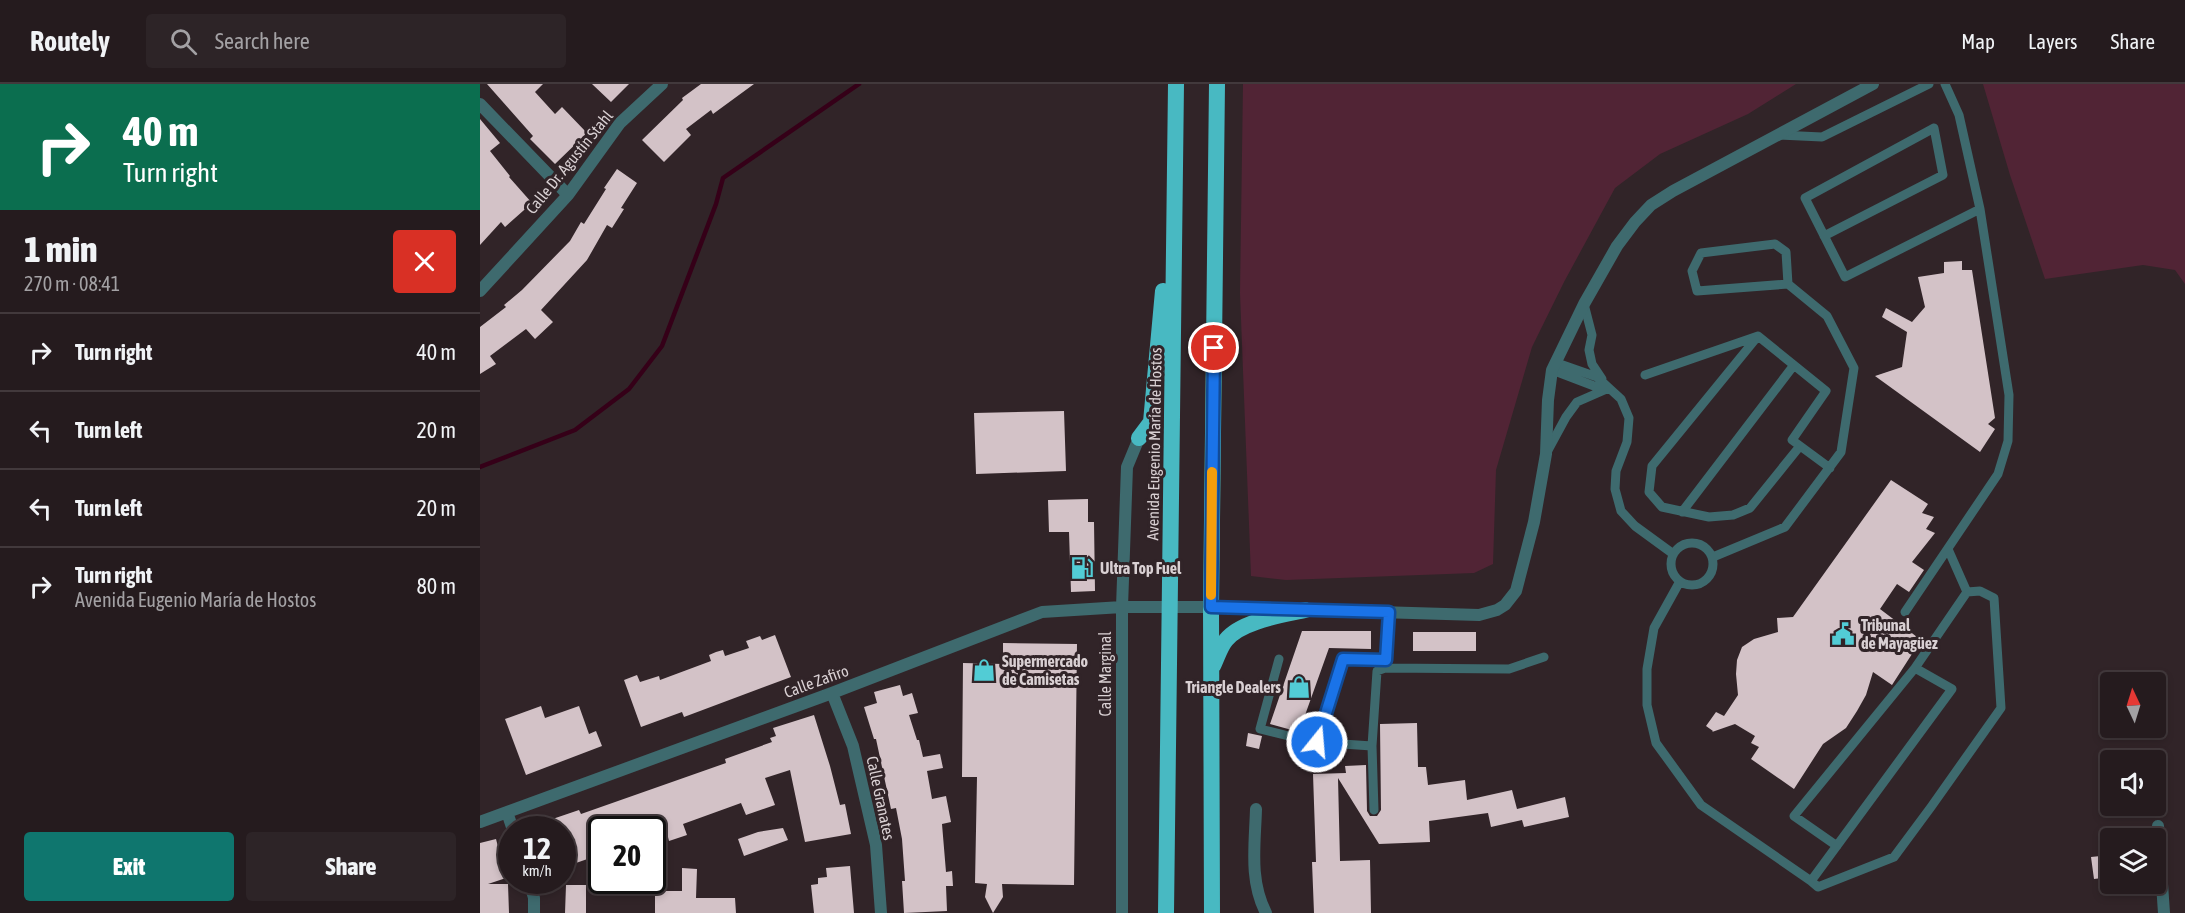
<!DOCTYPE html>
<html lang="en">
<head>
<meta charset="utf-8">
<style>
	body { margin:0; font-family:"Asap Condensed",sans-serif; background:#2d2427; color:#f1f3f6; height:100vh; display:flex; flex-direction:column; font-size:22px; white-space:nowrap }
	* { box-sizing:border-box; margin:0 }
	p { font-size:20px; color:#a3a1a4 }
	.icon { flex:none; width:33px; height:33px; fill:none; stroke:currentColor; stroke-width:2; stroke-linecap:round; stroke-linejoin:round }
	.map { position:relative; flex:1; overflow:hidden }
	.side { display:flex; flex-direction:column; background:#251b1e; width:480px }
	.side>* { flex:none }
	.guide { background:#0b6e4f; color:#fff; overflow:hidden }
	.needle { width:39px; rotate:356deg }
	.fabs { position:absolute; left:1620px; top:588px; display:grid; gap:12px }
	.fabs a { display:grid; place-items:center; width:66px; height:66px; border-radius:6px; background:#251b1e; box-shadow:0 3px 9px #0003,0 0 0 2px #42393c; font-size:30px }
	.speed { position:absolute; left:18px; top:732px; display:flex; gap:12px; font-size:30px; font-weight:700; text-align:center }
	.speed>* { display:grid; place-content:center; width:78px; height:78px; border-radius:50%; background:#251b1e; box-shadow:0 3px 9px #0003,0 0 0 2px #42393c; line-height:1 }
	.speed small { font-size:15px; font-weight:400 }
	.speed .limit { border:3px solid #111; border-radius:9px; background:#fff; color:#111 }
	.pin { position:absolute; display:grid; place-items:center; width:51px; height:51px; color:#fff; margin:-26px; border:3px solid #fff; border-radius:50%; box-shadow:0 2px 6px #0007 }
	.me { position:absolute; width:66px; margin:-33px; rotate:17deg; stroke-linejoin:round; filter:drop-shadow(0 0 4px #0008) }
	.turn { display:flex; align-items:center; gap:21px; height:126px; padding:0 24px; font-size:27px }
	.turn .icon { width:78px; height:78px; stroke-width:2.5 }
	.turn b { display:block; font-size:42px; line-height:51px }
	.round { display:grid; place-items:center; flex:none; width:63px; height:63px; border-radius:6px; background:#2d2427 }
	.head { display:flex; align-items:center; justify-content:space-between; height:102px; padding:0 24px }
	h1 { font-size:36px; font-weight:800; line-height:45px }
	.primary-button { display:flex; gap:12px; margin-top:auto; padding:12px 24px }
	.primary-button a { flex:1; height:69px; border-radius:6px; background:#0f766e; color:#fff; font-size:24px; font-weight:800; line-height:69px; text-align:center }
	.primary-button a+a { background:#2d2427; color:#f1f3f6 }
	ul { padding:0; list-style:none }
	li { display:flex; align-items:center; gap:18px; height:78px; padding:0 24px; border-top:2px solid #42393c }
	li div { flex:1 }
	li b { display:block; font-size:22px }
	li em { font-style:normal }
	header { display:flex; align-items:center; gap:36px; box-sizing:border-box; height:84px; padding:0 30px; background:#251b1e; border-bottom:2px solid #42393c }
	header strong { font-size:28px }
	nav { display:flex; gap:33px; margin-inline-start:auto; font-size:21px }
	.search { width:420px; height:54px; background:#2d2427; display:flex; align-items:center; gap:15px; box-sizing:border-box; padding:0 21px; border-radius:6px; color:#a3a1a4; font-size:22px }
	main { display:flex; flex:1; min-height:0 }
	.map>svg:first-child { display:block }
	.green { fill:#512435 }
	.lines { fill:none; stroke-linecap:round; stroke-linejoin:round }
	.stream { stroke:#350018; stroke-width:4.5 }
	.building { fill:#d3c2c7 }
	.service { stroke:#3e6a6e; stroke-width:9 }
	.minor { stroke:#3e6a6e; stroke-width:12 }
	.trunk { stroke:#48b9c2; stroke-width:16 }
	.route-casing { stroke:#114b97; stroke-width:15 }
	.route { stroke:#1a73e8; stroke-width:10 }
	.slow { stroke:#f59e0b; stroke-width:10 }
	.labels { text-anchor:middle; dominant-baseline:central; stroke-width:6; stroke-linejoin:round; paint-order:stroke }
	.street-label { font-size:16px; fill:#d9d0d3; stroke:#312428 }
	.poi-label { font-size:16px; font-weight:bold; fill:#d9d0d3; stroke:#312428; text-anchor:start }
</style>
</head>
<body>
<header>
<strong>Routely</strong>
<div class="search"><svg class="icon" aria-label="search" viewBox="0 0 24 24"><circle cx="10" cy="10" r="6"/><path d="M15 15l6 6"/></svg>Search here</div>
<nav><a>Map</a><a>Layers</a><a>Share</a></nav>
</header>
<main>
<section class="side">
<div class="guide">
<div class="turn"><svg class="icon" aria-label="right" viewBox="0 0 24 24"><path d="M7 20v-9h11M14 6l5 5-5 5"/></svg><div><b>40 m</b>Turn right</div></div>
</div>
<div class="head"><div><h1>1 min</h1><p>270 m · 08:41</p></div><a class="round" style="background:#d93025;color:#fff"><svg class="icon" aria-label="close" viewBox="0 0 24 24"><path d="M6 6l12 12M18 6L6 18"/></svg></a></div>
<ul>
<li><svg class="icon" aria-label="right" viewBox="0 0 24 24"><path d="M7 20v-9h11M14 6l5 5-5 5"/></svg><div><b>Turn right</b></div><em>40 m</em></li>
<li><svg class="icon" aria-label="left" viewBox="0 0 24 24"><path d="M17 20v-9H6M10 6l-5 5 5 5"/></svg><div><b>Turn left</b></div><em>20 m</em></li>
<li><svg class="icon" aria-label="left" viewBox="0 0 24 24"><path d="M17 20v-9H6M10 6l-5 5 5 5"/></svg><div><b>Turn left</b></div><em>20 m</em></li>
<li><svg class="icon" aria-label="right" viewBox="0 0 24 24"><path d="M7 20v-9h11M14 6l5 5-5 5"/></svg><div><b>Turn right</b><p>Avenida Eugenio María de Hostos</p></div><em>80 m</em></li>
</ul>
<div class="primary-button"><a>Exit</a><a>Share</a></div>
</section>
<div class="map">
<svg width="1705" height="829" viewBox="0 0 1705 829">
	<rect width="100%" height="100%" fill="#312428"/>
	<path class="green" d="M 763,0 L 1316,0 L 1268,30 L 1180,70 L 1135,104 L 1084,198 L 1052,263 L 1016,386 L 1013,480 L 994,489 L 806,496 L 771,492 L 760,209 Z
		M 1503,0 L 1705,0 L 1705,200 L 1695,186 L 1663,181 L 1565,195 L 1530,91 Z"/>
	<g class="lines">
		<path class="stream" d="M 0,383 L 95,346 L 149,305 L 182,262 L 236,120 L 243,94 L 379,0"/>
	</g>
	<path class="building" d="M 7,0 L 63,0 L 55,8 L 75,30 L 82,23 L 107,49 L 75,80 L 50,55 L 53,52 Z
		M 112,0 L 149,0 L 131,18 Z
		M 221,0 L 274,0 L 233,30 L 231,26 L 206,45 L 211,51 L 184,78 L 162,56 L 203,16 L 202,14 Z
		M 0,35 L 20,59 L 10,67 L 30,92 L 29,93 L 52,119 L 25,143 L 21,138 L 0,161 Z
		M 137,85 L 157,99 L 141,124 L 144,125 L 132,144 L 127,141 L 107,176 L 61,226 L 73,238 L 55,255 L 46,245 L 10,272 L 16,280 L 0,290 L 0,243 L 26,223 L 24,221 L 42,206 L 90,157 L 101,138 L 104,140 L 126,105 L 124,104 Z
		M 1482,177 L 1482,186 L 1492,186 L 1515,334 L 1508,340 L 1515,345 L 1500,368 L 1395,292 L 1422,283 L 1427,248 L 1402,233 L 1406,224 L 1432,238 L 1445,223 L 1438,193 L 1464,189 L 1464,178 Z
		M 584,327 L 586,387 L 496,390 L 494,329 Z
		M 1411,396 L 1448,420 L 1442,429 L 1454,433 L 1446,445 L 1455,449 L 1432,478 L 1444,486 L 1429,508 L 1417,500 L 1400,525 L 1441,556 L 1412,601 L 1393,588 L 1386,611 L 1377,627 L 1366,644 L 1343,660 L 1314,705 L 1271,675 L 1279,663 L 1271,659 L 1275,652 L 1255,640 L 1232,648 L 1233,647 L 1226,642 L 1236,628 L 1244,632 L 1258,611 L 1256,590 L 1257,576 L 1262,563 L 1274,555 L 1298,548 L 1297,534 L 1313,533 Z
		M 608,415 L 608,438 L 614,438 L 615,507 L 591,508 L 589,448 L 569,448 L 568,416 Z
		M 822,547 L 891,547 L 891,565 L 849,564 L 819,648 L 790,640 Z
		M 933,548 L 996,548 L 996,567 L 933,567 Z
		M 295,551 L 311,593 L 204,633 L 202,628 L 161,643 L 144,596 L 157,591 L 160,598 L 179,592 L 180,596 L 231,577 L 229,571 L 236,568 L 243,566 L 245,572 L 269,564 L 266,557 L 280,552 L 282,556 Z
		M 523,559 L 597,560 L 594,801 L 522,800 L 523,813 L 513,829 L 505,813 L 507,800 L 495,799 L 497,693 L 482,693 L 483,579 L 523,580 Z
		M 420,601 L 423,612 L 432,609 L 438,629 L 429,631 L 437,656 L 439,656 L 443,673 L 460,670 L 463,684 L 447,687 L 452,715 L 466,712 L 471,738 L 462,740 L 466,788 L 472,787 L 473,802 L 466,802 L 467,827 L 424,829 L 422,797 L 425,797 L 422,755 L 416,724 L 411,725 L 396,655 L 394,655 L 384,623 L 397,619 L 394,608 Z
		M 61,622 L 65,634 L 99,622 L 109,650 L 116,647 L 122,662 L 46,691 L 25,635 Z
		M 334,631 L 350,682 L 360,721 L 365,720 L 371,750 L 325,758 L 310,686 L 285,694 L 295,721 L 266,731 L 261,719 L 203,740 L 207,751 L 189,757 L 188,753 L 172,759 L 172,746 L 122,746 L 122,754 L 111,757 L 116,772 L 96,779 L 93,773 L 82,776 L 82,746 L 49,746 L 49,743 L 99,726 L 101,730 L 246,679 L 245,675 L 292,658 L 290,654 L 296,652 L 293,644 Z
		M 937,639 L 938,683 L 946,683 L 948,701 L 985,696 L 987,716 L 1032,706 L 1037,725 L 1085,713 L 1089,733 L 1044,743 L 1042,736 L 1011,743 L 1008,729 L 949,737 L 950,758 L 899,760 L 858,694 L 860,777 L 890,776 L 891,829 L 834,829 L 832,778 L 836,778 L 833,690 L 866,689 L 865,682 L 886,681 L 887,727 L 890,732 L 897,732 L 901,726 L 900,640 Z
		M 768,649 L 782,652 L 779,665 L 766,662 Z
		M 303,744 L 308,756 L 264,772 L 258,755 L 278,748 Z
		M 16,755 L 26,794 L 8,800 L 28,800 L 29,829 L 0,829 L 0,759 Z
		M 1630,771 L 1630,793 L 1614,795 L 1611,773 Z
		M 370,782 L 374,829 L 334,829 L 331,801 L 338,800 L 338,794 L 347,793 L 346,784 Z
		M 202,784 L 217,785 L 216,814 L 255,814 L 256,829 L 175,829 L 175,807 L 202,807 Z
		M 86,801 L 106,801 L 106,829 L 85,829 Z"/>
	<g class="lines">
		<path class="service" d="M 1299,51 L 1342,53 L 1449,0
			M 1344,152 L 1463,91 L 1454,44 L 1325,114 L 1365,193 L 1500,125
			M 1104,220 L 1112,251 L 1109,266 L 1112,280 L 1122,295
			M 1077,279 L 1117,293 L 1141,315 L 1149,334 L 1147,358 L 1136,387 L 1135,405 L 1141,427 L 1155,442 L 1192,469
			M 1072,286 L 1114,302 L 1126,304
			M 1165,291 L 1278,252
			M 1320,362 L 1270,424 L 1253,431 L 1229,433 L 1182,423 L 1169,408 L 1172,382 L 1278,252 L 1346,307 L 1312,356 L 1350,384
			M 1067,368 L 1086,333 L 1097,318 L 1129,304
			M 1202,428 L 1314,281
			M1191 480a21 21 0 1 1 42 0a21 21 0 1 1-42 0Z
			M 1468,465 L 1487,508 L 1500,507 L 1514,514 L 1521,624 L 1451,723 L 1414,773 L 1338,803 L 1331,797 L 1472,605 L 1435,584 L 1487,508
			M 1233,473 L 1305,443 L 1361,368 L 1374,284 L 1347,232 L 1308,200 L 1306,168 L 1295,160 L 1221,169 L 1212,187 L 1217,207 L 1308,200
			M 1199,499 L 1174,544 L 1167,585 L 1167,621 L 1176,659 L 1221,721 L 1331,797
			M 1425,528 L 1518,390 L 1528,357 L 1529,311 L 1500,125 L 1479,31 L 1465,0
			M 799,575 L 780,645 L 833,658 L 892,662
			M 905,584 L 1029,585 L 1064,573
			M 837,658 L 863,575 L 906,576
			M 894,726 L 892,662 L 897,587 L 905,584 L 909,528
			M 1357,762 L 1314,732 L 1435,584"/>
		<path class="minor" d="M 0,20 L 88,111
			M 0,207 L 88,111 L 140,39 L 182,0
			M 352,609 L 373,662 L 396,761 L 401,829
			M 776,725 C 775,761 769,796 786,829
			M 27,728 L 33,746
			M 0,738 L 352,609 L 562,528 L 642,523 L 731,523 L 999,531 L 1017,526 L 1025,521 L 1036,507 L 1054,438 L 1066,370 L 1068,316 L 1072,286 L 1104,220 L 1137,162 L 1155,138 L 1171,121 L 1193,107 L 1393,0
			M 1678,742 L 1684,829
			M 49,796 L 54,814 L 54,829
			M 642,829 L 642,523 L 647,383 L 659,354"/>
		<path class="trunk" d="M 659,354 L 671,338 L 683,207
			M 733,582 C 737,574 740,563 746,556 C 761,537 803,531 825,526
			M 686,829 L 696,0
			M 732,829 L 731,523 L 737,0"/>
	</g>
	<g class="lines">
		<g class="route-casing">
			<path id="route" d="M 734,264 L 731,523 L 909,528 L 906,576 L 863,575 L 837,658"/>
		</g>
		<use href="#route" class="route"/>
		<path class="slow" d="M 731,511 L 732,388"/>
	</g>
	<defs>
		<g id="fuel-bare" transform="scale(1.8)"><path d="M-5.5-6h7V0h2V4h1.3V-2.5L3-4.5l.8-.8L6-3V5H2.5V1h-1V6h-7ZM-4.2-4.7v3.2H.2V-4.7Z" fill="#52ccd5" stroke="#312428" stroke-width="2.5" paint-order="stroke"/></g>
		<g id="civic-bare" transform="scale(1.8)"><path d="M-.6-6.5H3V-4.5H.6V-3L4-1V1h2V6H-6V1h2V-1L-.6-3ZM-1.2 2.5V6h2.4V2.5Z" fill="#52ccd5" stroke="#312428" stroke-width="2.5" paint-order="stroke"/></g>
		<g id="shop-bare" transform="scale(1.8)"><path d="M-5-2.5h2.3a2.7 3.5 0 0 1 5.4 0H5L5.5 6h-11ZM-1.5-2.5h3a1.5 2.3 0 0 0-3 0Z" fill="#52ccd5" stroke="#312428" stroke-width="2.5" paint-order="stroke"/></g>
	</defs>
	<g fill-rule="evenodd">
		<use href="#fuel-bare" x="602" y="484"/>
		<use href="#civic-bare" x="1363" y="550"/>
		<use href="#shop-bare" x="504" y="586"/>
		<use href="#shop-bare" x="819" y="603"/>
	</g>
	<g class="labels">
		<g class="street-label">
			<text transform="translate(89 78) rotate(-51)">Calle Dr. Agustín Stahl</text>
			<text transform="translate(674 360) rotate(-89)">Avenida Eugenio María de Hostos</text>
			<text transform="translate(625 590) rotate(-90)">Calle Marginal</text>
			<text transform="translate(336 597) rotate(-20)">Calle Zafiro</text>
			<text transform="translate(401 714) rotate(78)">Calle Granates</text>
		</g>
		<g class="poi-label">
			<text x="620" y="484">Ultra Top Fuel</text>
			<text x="1381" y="541">Tribunal<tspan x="1381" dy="18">de Mayagüez</tspan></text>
			<text x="522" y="577">Supermercado<tspan x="522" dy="18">de Camisetas</tspan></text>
			<text x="801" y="603" text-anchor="end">Triangle Dealers</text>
		</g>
	</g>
</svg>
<div class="fabs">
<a><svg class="needle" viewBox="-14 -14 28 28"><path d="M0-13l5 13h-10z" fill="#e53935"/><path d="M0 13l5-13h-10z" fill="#a3a1a4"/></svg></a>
<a><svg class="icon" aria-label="sound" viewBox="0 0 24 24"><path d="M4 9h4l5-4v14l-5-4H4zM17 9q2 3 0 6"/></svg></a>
<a><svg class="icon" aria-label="layers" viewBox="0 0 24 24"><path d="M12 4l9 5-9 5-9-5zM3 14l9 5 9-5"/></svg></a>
</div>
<div class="speed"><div>12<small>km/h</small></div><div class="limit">20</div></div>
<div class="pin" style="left:734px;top:264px;background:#d93025"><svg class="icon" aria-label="arrive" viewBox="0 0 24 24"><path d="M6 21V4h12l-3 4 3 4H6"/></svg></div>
<svg class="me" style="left:837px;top:658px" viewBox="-20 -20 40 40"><circle r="17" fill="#1a73e8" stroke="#fff" stroke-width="3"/><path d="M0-11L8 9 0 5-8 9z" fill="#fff"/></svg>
</div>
</main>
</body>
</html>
